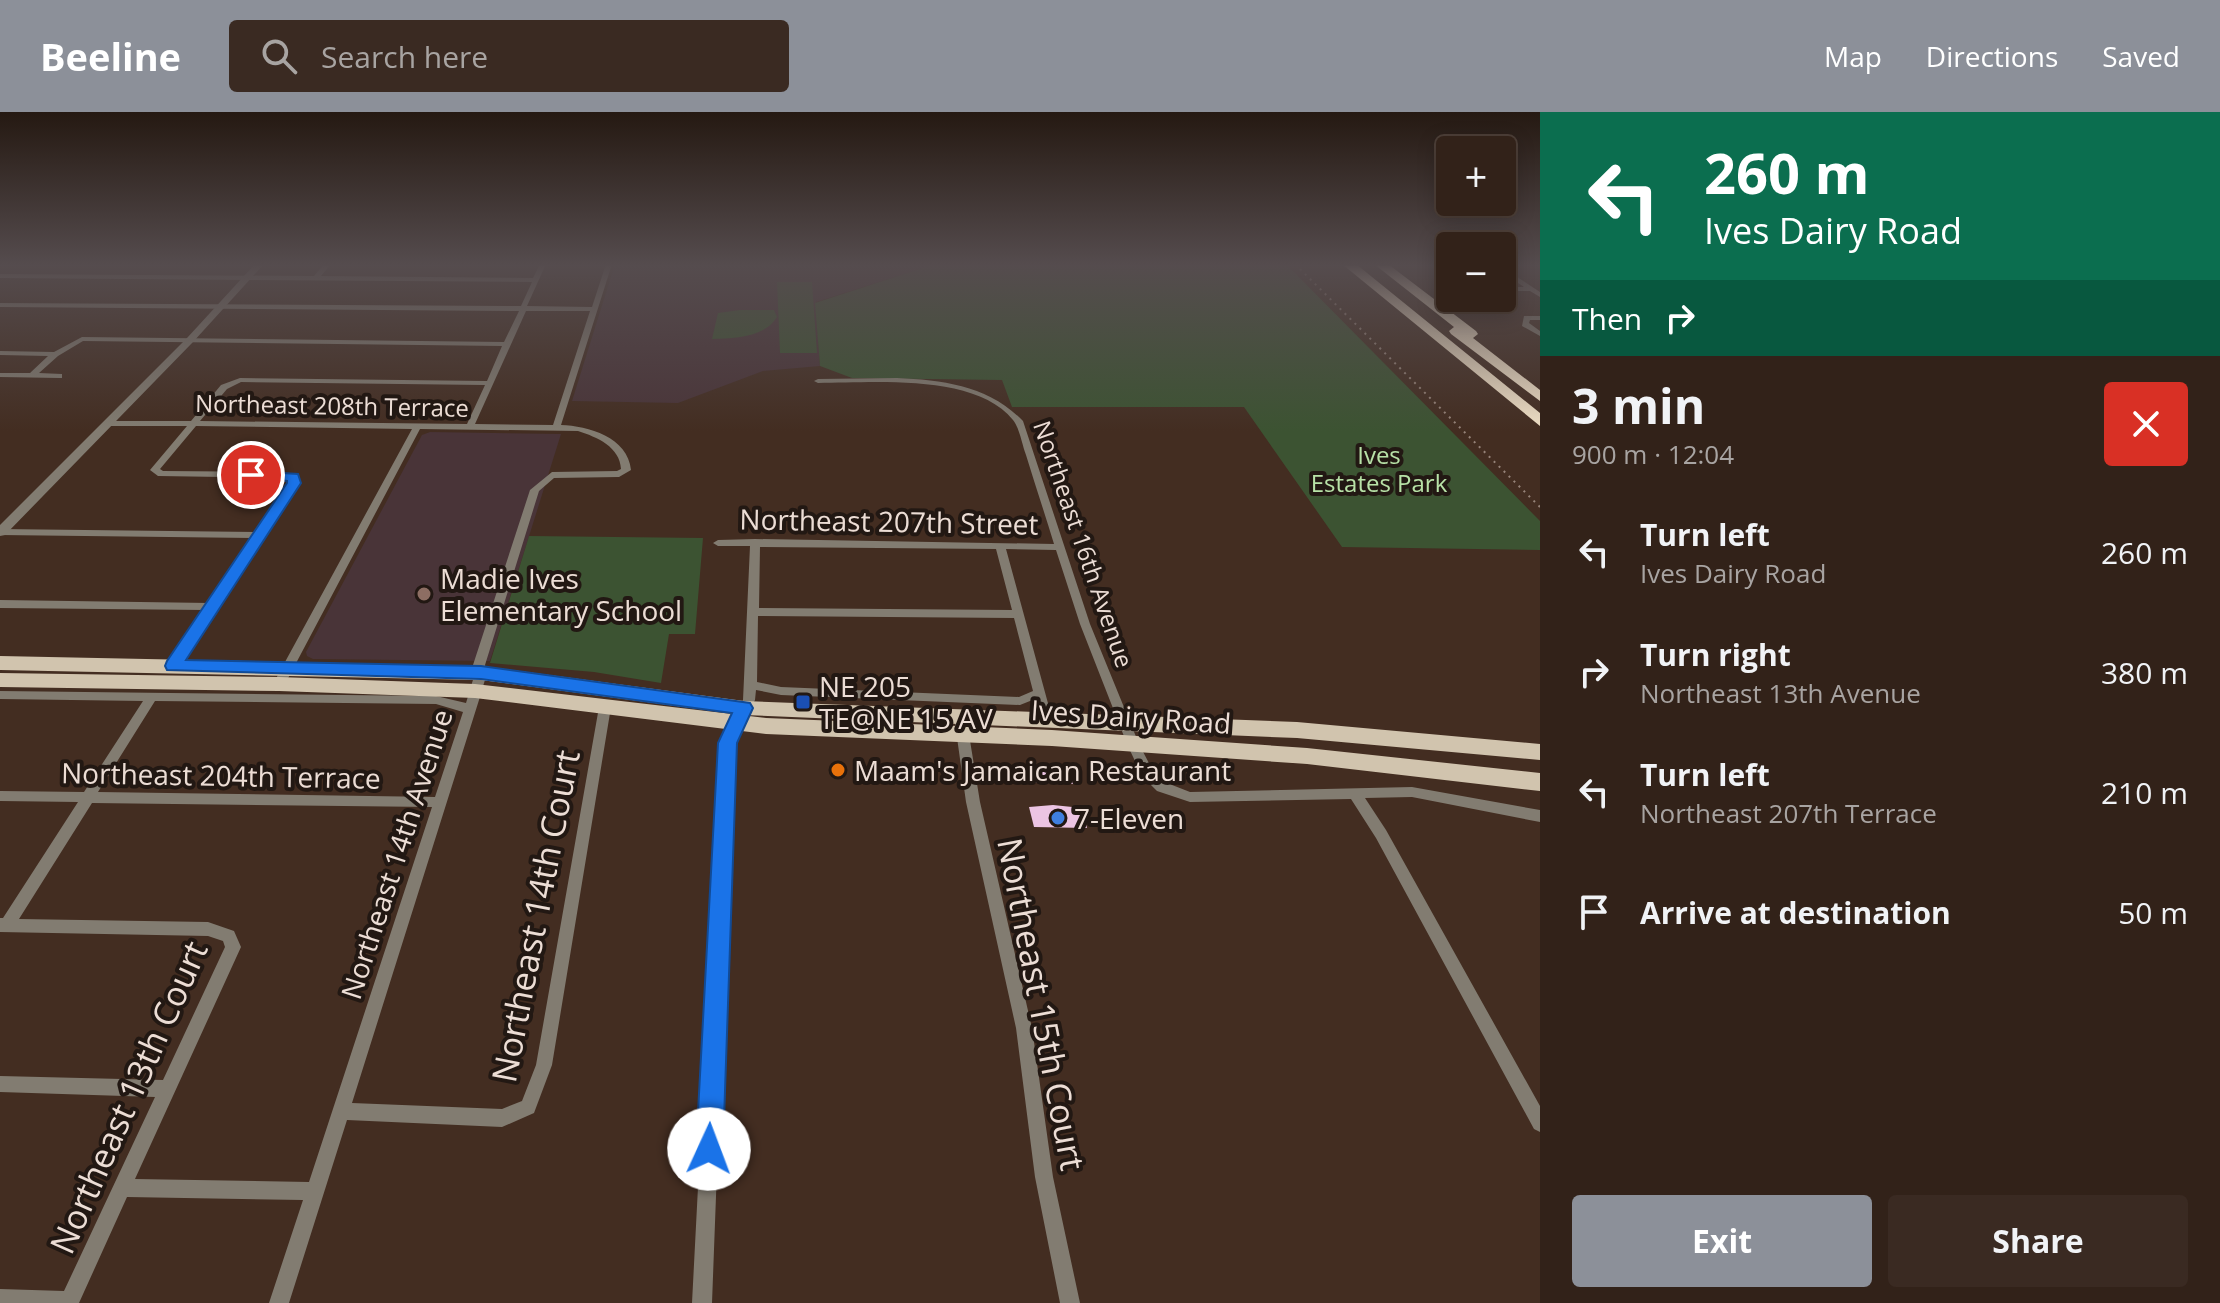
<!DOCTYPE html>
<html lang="en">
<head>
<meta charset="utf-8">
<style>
	body { margin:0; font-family:"Open Sans",sans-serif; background:#3a2a22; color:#f1f3f6; height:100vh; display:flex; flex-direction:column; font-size:30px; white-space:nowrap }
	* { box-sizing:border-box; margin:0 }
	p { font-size:26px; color:#a8a4a2 }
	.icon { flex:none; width:44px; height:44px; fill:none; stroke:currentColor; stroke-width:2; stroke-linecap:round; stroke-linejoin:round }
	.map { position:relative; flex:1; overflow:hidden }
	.side { display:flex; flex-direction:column; background:#322219; width:680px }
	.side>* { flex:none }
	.top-card { background:#0b6e4f; color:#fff; overflow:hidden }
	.controls { position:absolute; left:1436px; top:24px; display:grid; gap:16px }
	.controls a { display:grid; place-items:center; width:80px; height:80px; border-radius:8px; background:#322219; box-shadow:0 4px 20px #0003,0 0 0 2px #4d3f38; font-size:40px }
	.pin { position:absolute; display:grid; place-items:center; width:68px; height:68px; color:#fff; margin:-34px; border:4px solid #fff; border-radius:50%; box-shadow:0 2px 8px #0007 }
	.me { position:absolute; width:88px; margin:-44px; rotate:2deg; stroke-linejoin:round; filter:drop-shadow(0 0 6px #0008) }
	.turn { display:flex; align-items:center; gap:28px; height:168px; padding:0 32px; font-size:36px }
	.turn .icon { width:104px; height:104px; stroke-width:2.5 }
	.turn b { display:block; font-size:56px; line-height:68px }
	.then { display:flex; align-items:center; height:76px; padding:0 32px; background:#0003; gap:16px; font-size:30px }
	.round { display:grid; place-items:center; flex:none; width:84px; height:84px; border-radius:8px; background:#3a2a22 }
	.summary { display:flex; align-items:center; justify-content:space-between; height:136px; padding:0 32px }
	h1 { font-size:48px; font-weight:700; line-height:60px }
	.button { display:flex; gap:16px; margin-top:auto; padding:16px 32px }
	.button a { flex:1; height:92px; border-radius:8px; background:#8c9099; color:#fff; font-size:32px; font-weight:700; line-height:92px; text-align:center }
	.button a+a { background:#3a2a22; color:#f1f3f6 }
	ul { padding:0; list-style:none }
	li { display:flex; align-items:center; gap:24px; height:120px; padding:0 32px }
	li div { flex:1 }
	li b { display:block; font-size:30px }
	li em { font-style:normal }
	header { display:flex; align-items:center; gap:48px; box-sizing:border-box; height:112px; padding:0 40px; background:#8c9099; color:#fff }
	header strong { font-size:38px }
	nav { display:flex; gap:44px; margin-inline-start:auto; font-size:28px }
	.search { width:560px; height:72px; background:#3a2a22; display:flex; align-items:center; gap:20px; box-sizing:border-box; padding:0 28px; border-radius:8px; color:#a8a4a2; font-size:30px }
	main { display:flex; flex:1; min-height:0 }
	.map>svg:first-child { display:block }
	.education { fill:#493438 }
	.green { fill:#3c5332 }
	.building { fill:#ecc4e3 }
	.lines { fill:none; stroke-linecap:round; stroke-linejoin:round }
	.minor { fill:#827c71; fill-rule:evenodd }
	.tertiary { fill:#827c71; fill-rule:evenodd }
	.primary { fill:#d1c4ae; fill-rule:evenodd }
	.motorway { fill:#f0e0c6; fill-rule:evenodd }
	.rail { stroke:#968379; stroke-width:2; stroke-dasharray:2 5; stroke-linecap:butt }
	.route { fill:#1a73e8; stroke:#114b97; stroke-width:2 }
	.education-dot { fill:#8d6e63; stroke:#221813; stroke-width:3 }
	.transit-dot { fill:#1a4fb4; stroke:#221813; stroke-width:3 }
	.food-dot { fill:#e8710a; stroke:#221813; stroke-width:3 }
	.shop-dot { fill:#3f7fe0; stroke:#221813; stroke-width:3 }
	.labels { text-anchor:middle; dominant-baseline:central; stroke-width:8; stroke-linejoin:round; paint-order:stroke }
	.far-street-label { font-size:24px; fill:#ecddd5; stroke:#221813 }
	.far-park-label { font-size:24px; fill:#b8e2a7; stroke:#221813 }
	.street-label { font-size:28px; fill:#ecddd5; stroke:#221813 }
	.poi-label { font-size:28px; fill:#ecddd5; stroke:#221813; text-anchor:start }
	.near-street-label { font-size:34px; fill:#ecddd5; stroke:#221813 }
</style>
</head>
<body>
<header>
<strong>Beeline</strong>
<div class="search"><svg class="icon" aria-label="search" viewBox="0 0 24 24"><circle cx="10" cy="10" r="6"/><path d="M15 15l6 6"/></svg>Search here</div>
<nav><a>Map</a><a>Directions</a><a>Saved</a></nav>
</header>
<main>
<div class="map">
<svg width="1540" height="1191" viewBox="0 0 1540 1191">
	<rect width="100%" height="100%" fill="#432d21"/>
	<path class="education" d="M 615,152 L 925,152 L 926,155 L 816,190 L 820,254 L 763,259 L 678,291 L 572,289 Z
		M 430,320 L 561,322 L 490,549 L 313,547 L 307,544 L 306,540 L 422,323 Z"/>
	<path class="green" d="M 925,152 L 1286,152 L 1540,409 L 1540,438 L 1342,435 L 1244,295 L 1012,295 L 1002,268 L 852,266 L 820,254 L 815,191 L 926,155 Z
		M 777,170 L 812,170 L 817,241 L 780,241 Z
		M 740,198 L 774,198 L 777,205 C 764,226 735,226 712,227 L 718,201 Z
		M 529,424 L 703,426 L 695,522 L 669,522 L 661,571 L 594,560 L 490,551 Z"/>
	<path class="building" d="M 1002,656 L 1070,658 L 1073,672 L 1004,670 Z
		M 1053,693 L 1082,696 L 1087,716 L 1034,715 L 1029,695 Z"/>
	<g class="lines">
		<path class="minor" d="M 324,152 L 331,152 L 321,164 L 533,166 L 540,152 L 546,152 L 527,194 L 592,195 L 606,152 L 612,152 L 561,313 C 588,314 628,325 631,358 L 619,365 L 554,366 L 539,379 L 485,553 L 487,561 L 479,588 L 352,991 L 502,997 L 522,989 L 536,953 L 599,595 L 605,591 L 611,595 L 552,953 L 534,1001 L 502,1015 L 347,1008 L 289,1191 L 269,1191 L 303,1088 L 127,1085 L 79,1191 L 0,1191 L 0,1177 L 64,1179 L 155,985 L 0,980 L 0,964 L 163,968 L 225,835 L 223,829 L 208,824 L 0,820 L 0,806 L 3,806 L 78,690 L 0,689 L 0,679 L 84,680 L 143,589 L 0,587 L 0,579 L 436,584 L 466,591 L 475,561 L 473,553 L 530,378 L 552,360 L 617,359 L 621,357 C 620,335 597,325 578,319 L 420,317 L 285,572 L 279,576 L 273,572 L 412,317 L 196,314 L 160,357 L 163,359 L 281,360 L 297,363 L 299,371 L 178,557 L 174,558 L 168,554 L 205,498 L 0,496 L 0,488 L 210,491 L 253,426 L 0,423 L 0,417 L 257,420 L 289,371 L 289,367 L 281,366 L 158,364 L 150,358 L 187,314 L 108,314 L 105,313 L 105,309 L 191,309 L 221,273 L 240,266 L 487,269 L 502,234 L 83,229 L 58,244 L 39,261 L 62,262 L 62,266 L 59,266 L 0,265 L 0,261 L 30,261 L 48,244 L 0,243 L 0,239 L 54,240 L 82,225 L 504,230 L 519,199 L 0,195 L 0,191 L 521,194 L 532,170 L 0,166 L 0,162 L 314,164 ZM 526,199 L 590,199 L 553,313 L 475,312 ZM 241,270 L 485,273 L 467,312 L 200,309 L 227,277 ZM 155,589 L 436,592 L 463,600 L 435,685 L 98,680 ZM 92,691 L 432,695 L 309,1070 L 135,1067 L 241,835 L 234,819 L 208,810 L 19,807 Z
			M 1502,155 L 1540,180 L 1540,185 L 1530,179 L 1502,179 L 1502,175 L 1524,175 L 1502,160 Z
			M 1524,204 L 1540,204 L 1540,208 L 1530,208 L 1529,211 L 1540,219 L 1540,224 L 1522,214 Z
			M 897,266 C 944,268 989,274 1023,309 L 1090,512 L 1139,632 L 1152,657 L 1167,671 L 1190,680 L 1412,675 L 1540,698 L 1540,710 L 1412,685 L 1365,686 L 1386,718 L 1540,994 L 1540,1020 L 1534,1017 L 1376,726 L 1351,687 L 1190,690 L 1157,679 L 1142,664 L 1127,632 L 1080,512 L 1056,438 L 1006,437 L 1052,606 L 1050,609 L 1042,609 L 1035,587 L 1020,593 L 781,583 L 756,578 L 755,588 L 733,631 L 712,1191 L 692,1191 L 721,631 L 743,588 L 750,434 L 718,434 L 713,431 L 718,428 L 755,427 L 1054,432 C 1045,402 1035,373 1026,343 C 1022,333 1020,317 1013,308 C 975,261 873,271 818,271 L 814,269 L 818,267 ZM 760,435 L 996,437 L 1012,498 L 759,496 ZM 758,504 L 1014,506 L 1033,579 L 1019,585 L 781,575 L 757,570 Z
			M 960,599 L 964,601 L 966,604 L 980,690 L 1032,916 L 1053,1065 L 1080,1191 L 1060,1191 L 1035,1065 L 1016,916 L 966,690 L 954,604 L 956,601 Z"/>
		<path class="tertiary" d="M 255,152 L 264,152 L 193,230 L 5,423 L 0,424 L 0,413 L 187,226 Z"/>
		<path class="primary" d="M 0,544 L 481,554 L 744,589 L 1297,610 L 1540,632 L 1540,648 L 1297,626 L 744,603 L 481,568 L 0,558 Z
			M 0,561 L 279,565 L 475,572 L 766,606 L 1052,618 L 1307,636 L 1540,661 L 1540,679 L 1307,652 L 1052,634 L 766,622 L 475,586 L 279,579 L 0,575 Z"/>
		<path class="motorway" d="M 1342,152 L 1356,152 L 1540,301 L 1540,314 Z
			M 1374,152 L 1388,152 L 1476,219 L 1478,222 L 1473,226 L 1540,278 L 1540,289 L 1451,222 L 1449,219 L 1454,215 Z"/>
		<path class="rail" d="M 1295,152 L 1540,395"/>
	</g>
	<linearGradient id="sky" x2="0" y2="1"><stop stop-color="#251912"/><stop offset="0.48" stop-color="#554c4e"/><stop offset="1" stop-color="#554c4e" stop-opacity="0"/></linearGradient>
	<rect width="1540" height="319" fill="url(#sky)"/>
	<path class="route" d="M 251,359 L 298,362 L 301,371 L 186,548 L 481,554 L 750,591 L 753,596 L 737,631 L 723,1037 L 719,1047 L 709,1051 L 700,1047 L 696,1037 L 718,631 L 732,601 L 481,567 L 167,558 L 165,554 L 167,549 L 287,371 L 287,369 L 246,366 L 246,360 Z"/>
	<circle class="education-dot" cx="424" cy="482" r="8"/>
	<rect class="transit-dot" x="795" y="582" width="16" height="16" rx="4"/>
	<circle class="food-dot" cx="838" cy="658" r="8"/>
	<circle class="shop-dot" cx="1058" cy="706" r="8"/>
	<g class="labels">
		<g class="far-street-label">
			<text transform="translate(332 293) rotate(1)">Northeast 208th Terrace</text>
			<text transform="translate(1084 432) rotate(71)">Northeast 16th Avenue</text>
		</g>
		<g class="far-park-label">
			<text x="1379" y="342">Ives<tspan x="1379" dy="28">Estates Park</tspan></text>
		</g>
		<g class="street-label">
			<text transform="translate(889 409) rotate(1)">Northeast 207th Street</text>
			<text transform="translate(1131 604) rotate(4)">Ives Dairy Road</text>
			<text transform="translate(221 663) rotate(1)">Northeast 204th Terrace</text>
			<text transform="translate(396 742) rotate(-72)">Northeast 14th Avenue</text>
		</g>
		<g class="poi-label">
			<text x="440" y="466">Madie Ives<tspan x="440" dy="32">Elementary School</tspan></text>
			<text x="819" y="574">NE 205<tspan x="819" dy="32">TE@NE 15 AV</tspan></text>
			<text x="854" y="658">Maam's Jamaican Restaurant</text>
			<text x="1074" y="706">7-Eleven</text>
		</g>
		<g class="near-street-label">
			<text transform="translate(535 804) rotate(-79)">Northeast 14th Court</text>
			<text transform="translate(1042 892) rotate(79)">Northeast 15th Court</text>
			<text transform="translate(128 985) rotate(-66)">Northeast 13th Court</text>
		</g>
	</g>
</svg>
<div class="controls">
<a>+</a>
<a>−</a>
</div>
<div class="pin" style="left:251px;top:363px;background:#d93025"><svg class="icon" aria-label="arrive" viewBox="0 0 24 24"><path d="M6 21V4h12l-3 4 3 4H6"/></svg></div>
<svg class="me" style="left:709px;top:1037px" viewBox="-20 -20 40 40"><circle r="19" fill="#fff"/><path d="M0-13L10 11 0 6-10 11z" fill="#1a73e8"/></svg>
</div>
<section class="side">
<div class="top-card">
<div class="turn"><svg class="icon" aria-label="left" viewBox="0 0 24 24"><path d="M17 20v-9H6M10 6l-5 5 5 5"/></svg><div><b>260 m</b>Ives Dairy Road</div></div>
<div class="then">Then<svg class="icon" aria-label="right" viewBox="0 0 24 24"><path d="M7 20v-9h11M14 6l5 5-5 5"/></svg></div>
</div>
<div class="summary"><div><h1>3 min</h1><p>900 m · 12:04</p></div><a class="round" style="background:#d93025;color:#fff"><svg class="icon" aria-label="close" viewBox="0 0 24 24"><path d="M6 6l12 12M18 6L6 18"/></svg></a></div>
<ul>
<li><svg class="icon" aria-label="left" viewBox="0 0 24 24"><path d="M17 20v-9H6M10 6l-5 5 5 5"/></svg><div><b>Turn left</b><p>Ives Dairy Road</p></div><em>260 m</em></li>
<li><svg class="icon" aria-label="right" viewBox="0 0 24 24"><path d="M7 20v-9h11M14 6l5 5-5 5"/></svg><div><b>Turn right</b><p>Northeast 13th Avenue</p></div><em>380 m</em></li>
<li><svg class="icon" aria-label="left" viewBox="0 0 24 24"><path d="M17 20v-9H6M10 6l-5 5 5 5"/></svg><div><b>Turn left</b><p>Northeast 207th Terrace</p></div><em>210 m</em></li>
<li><svg class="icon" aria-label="arrive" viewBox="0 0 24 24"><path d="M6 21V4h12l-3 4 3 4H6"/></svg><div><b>Arrive at destination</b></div><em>50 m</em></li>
</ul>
<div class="button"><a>Exit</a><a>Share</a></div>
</section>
</main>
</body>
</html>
